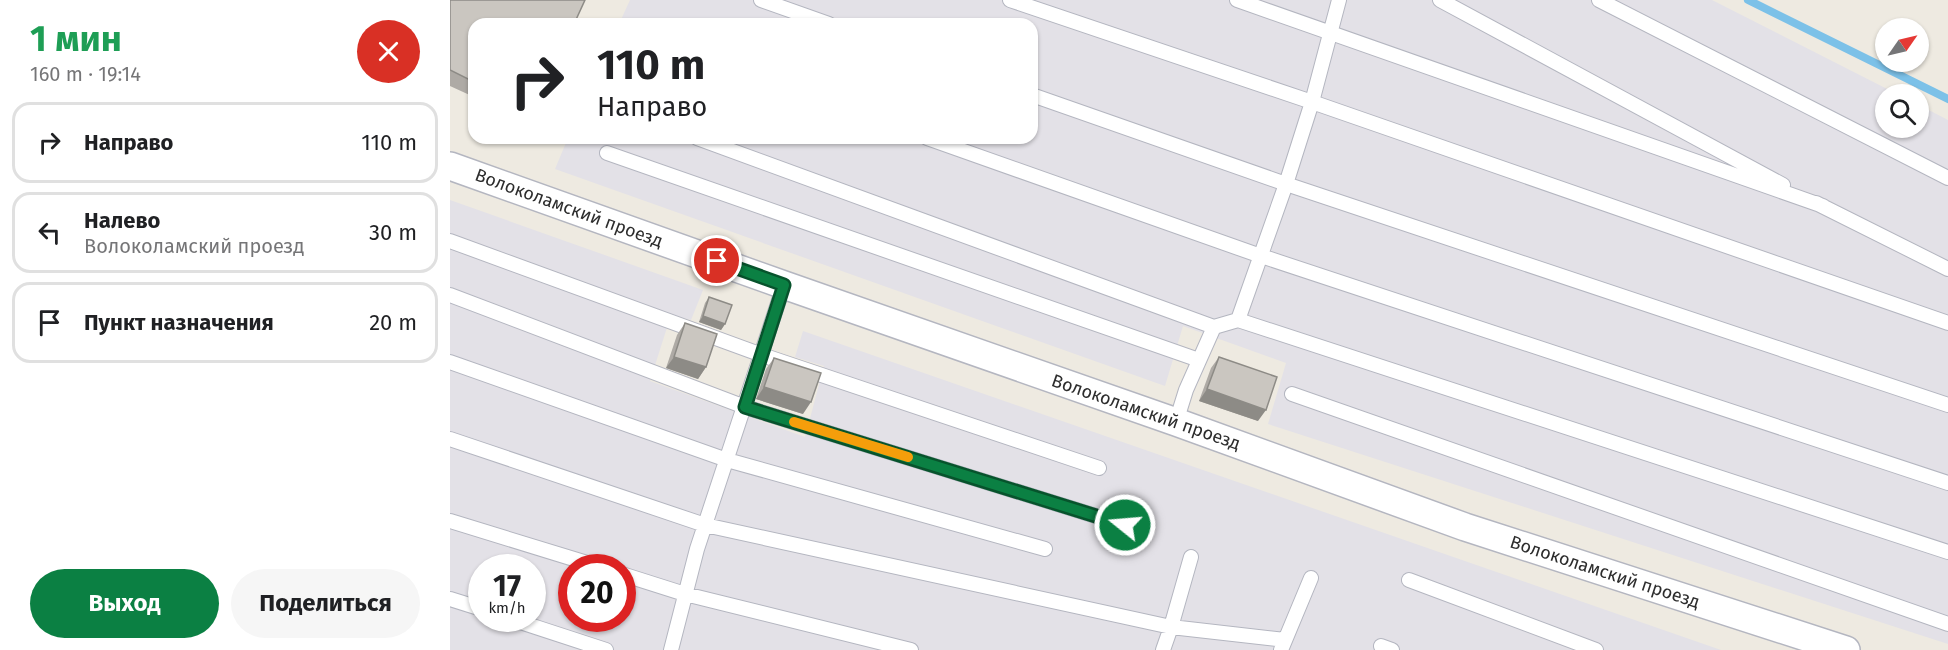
<!DOCTYPE html>
<html lang="ru">
<head>
<meta charset="utf-8">
<style>
	body { margin:0; font-family:"Fira Sans",sans-serif; background:#f6f6f6; color:#202124; height:100vh; display:flex; flex-direction:column; font-size:22px; white-space:nowrap }
	* { box-sizing:border-box; margin:0 }
	p { font-size:20px; color:#757577 }
	.icon { flex:none; width:33px; height:33px; fill:none; stroke:currentColor; stroke-width:2; stroke-linecap:round; stroke-linejoin:round }
	.map { position:relative; flex:1; overflow:hidden }
	.drawer { display:flex; flex-direction:column; background:#fff; width:450px }
	.drawer>* { flex:none }
	.banner { position:absolute; left:18px; top:18px; width:570px; height:126px; border-radius:18px; box-shadow:0 2px 4px #0004; background:#fff; color:#202124; overflow:hidden }
	.needle { width:39px; rotate:56deg }
	.tools { position:absolute; left:1425px; top:18px; display:grid; gap:12px }
	.tools a { display:grid; place-items:center; width:54px; height:54px; border-radius:50%; background:#fff; box-shadow:0 2px 4px #0004; font-size:30px }
	.speed { position:absolute; left:18px; top:554px; display:flex; gap:12px; font-size:30px; font-weight:700; text-align:center }
	.speed>* { display:grid; place-content:center; width:78px; height:78px; border-radius:50%; background:#fff; box-shadow:0 2px 4px #0004; line-height:1 }
	.speed small { font-size:15px; font-weight:400 }
	.speed .limit { border:9px solid #d22; background:#fff; color:#111 }
	.pin { position:absolute; display:grid; place-items:center; width:51px; height:51px; color:#fff; margin:-26px; border:3px solid #fff; border-radius:50%; box-shadow:0 2px 6px #0007 }
	.me { position:absolute; width:66px; margin:-33px; rotate:287deg; stroke-linejoin:round; filter:drop-shadow(0 0 4px #0008) }
	.turn { display:flex; align-items:center; gap:21px; height:126px; padding:0 30px; font-size:27px }
	.turn .icon { width:78px; height:78px; stroke-width:2.5 }
	.turn b { display:block; font-size:42px; line-height:51px }
	.round { display:grid; place-items:center; flex:none; width:63px; height:63px; border-radius:32px; background:#f6f6f6 }
	.headline { display:flex; align-items:center; justify-content:space-between; height:102px; padding:0 30px }
	h1 { font-size:36px; font-weight:700; line-height:45px; color:#1e9e55 }
	.primary-button { display:flex; gap:12px; margin-top:auto; padding:12px 30px }
	.primary-button a { flex:1; height:69px; border-radius:36px; background:#0b8043; color:#fff; font-size:24px; font-weight:700; line-height:69px; text-align:center }
	.primary-button a+a { background:#f6f6f6; color:#202124 }
	ul { padding:0; list-style:none }
	li { display:flex; align-items:center; gap:18px; height:81px; margin:0 12px 9px; padding:0 18px; border:3px solid #e0e0e0; border-radius:18px }
	li div { flex:1 }
	li b { display:block; font-size:22px }
	li em { font-style:normal }
	main { display:flex; flex:1; min-height:0 }
	.map>svg:first-child { display:block }
	.industrial { fill:#e3e1e7; fill-rule:evenodd }
	.lines { fill:none; stroke-linecap:round; stroke-linejoin:round }
	.stream { stroke:#7cc1e8; stroke-width:8 }
	.service-casing { stroke:#b4b6c0; stroke-width:16 }
	.minor-casing { stroke:#b4b6c0; stroke-width:30 }
	.service { stroke:#fff; stroke-width:14 }
	.minor { stroke:#fff; stroke-width:27 }
	.wall { fill:#aeaaa5 }
	.shaded-wall { fill:#8d8b86 }
	.building { fill:#cac6c0; stroke:#8d8b86; stroke-width:1.5 }
	.route-casing { stroke:#07532c; stroke-width:15 }
	.route { stroke:#0b8043; stroke-width:10 }
	.slow { stroke:#f59e0b; stroke-width:10 }
	.labels { text-anchor:middle; dominant-baseline:central; stroke-width:4.5; stroke-linejoin:round; paint-order:stroke }
	.street-label { font-size:18px; fill:#2d2d2d; stroke:#fff }
</style>
</head>
<body>
<main>
<section class="drawer">
<div class="headline"><div><h1>1 мин</h1><p>160 m · 19:14</p></div><a class="round" style="background:#d93025;color:#fff"><svg class="icon" aria-label="close" viewBox="0 0 24 24"><path d="M6 6l12 12M18 6L6 18"/></svg></a></div>
<ul>
<li><svg class="icon" aria-label="right" viewBox="0 0 24 24"><path d="M7 20v-9h11M14 6l5 5-5 5"/></svg><div><b>Направо</b></div><em>110 m</em></li>
<li><svg class="icon" aria-label="left" viewBox="0 0 24 24"><path d="M17 20v-9H6M10 6l-5 5 5 5"/></svg><div><b>Налево</b><p>Волоколамский проезд</p></div><em>30 m</em></li>
<li><svg class="icon" aria-label="arrive" viewBox="0 0 24 24"><path d="M6 21V4h12l-3 4 3 4H6"/></svg><div><b>Пункт назначения</b></div><em>20 m</em></li>
</ul>
<div class="primary-button"><a>Выход</a><a>Поделиться</a></div>
</section>
<div class="map">
<svg width="1498" height="650" viewBox="0 0 1498 650">
	<rect width="100%" height="100%" fill="#eeeae1"/>
	<path class="industrial" d="M 180,0 L 1262,0 L 1447,94 L 1436,94 L 1436,128 L 1468,128 L 1469,105 L 1498,120 L 1498,644 L 818,424 L 836,363 L 733,326 L 715,386 L 105,169 L 118,138 L 582,138 L 582,24 L 169,24 Z
		M 0,200 L 253,290 L 241,320 L 221,315 L 200,381 L 355,437 L 374,366 L 345,357 L 353,331 L 1271,650 L 0,650 ZM 32,567 L 82,567 L 82,618 L 32,618 ZM 122,567 L 172,567 L 172,618 L 122,618 Z"/>
	<g class="lines">
		<path class="stream" d="M 1298,0 L 1498,99"/>
		<g class="service-casing">
			<path id="service" d="M 311,0 L 379,24
				M 560,0 L 862,102 L 1498,323
				M 787,0 L 1373,206
				M 990,0 L 1333,185
				M 1149,0 L 1498,178
				M 582,95 L 836,184 L 1498,405
				M 247,138 L 764,327
				M 477,138 L 811,256 L 1498,483
				M 157,153 L 749,360
				M 1366,203 L 1498,269
				M 0,241 L 312,355 L 649,468
				M 0,295 L 295,407 L 675,525
				M 788,320 L 1498,552
				M 0,362 L 277,460 L 595,549
				M 842,394 L 1498,624
				M 726,422 L 736,390 L 764,327 L 788,320 L 836,184 L 862,102 L 889,0
				M 0,439 L 255,525 L 721,627 L 713,650
				M 0,521 L 150,567
				M 741,557 L 721,627 L 835,640
				M 172,574 L 235,594 L 461,650
				M 959,580 L 1146,650
				M 0,599 L 32,609
				M 58,618 L 156,650
				M 931,646 L 942,650
				M 221,650 L 247,549 L 334,285
				M 831,650 L 861,578"/>
		</g>
		<g class="minor-casing">
			<path id="minor" d="M 0,166 L 334,285 L 726,422 L 1015,527 L 1396,650"/>
		</g>
		<use href="#service" class="service"/>
		<use href="#minor" class="minor"/>
	</g>
	<path class="wall" d="M 0,0 L 24,24 L 24,97 L 0,86 Z
		M 259,297 L 275,324 L 271,330 L 249,322 L 255,303 Z
		M 235,323 L 256,367 L 248,379 L 216,368 L 227,335 Z
		M 769,357 L 808,421 L 749,401 L 761,368 Z
		M 324,358 L 353,414 L 306,399 L 316,369 Z"/>
	<path class="shaded-wall" d="M 253,316 L 275,324 L 271,330 L 249,322 Z
		M 224,357 L 256,367 L 248,379 L 216,368 Z
		M 314,387 L 361,402 L 353,414 L 306,399 Z
		M 757,389 L 816,410 L 808,421 L 749,401 Z"/>
	<path class="building" d="M 0,0 L 135,0 L 124,24 L 24,24 L 24,82 L 0,70 Z
		M 259,297 L 282,305 L 275,324 L 253,316 Z
		M 235,323 L 267,334 L 256,367 L 224,357 Z
		M 769,357 L 827,377 L 816,410 L 757,389 Z
		M 324,358 L 371,373 L 361,402 L 314,387 Z"/>
	<g class="lines">
		<g class="route-casing">
			<path id="route" d="M 267,261 L 334,285 L 295,407 L 675,525"/>
		</g>
		<use href="#route" class="route"/>
		<path class="slow" d="M 344,422 L 458,457"/>
	</g>
	<g class="labels">
		<g class="street-label">
			<text transform="translate(119 208) rotate(20)">Волоколамский проезд</text>
			<text transform="translate(696 412) rotate(19)">Волоколамский проезд</text>
			<text transform="translate(1155 572) rotate(18)">Волоколамский проезд</text>
		</g>
	</g>
</svg>
<div class="tools">
<a><svg class="needle" viewBox="-14 -14 28 28"><path d="M0-13l5 13h-10z" fill="#e53935"/><path d="M0 13l5-13h-10z" fill="#757577"/></svg></a>
<a><svg class="icon" aria-label="search" viewBox="0 0 24 24"><circle cx="10" cy="10" r="6"/><path d="M15 15l6 6"/></svg></a>
</div>
<div class="speed"><div>17<small>km/h</small></div><div class="limit">20</div></div>
<div class="pin" style="left:267px;top:261px;background:#d93025"><svg class="icon" aria-label="arrive" viewBox="0 0 24 24"><path d="M6 21V4h12l-3 4 3 4H6"/></svg></div>
<svg class="me" style="left:675px;top:525px" viewBox="-20 -20 40 40"><circle r="17" fill="#0b8043" stroke="#fff" stroke-width="3"/><path d="M0-11L8 9 0 5-8 9z" fill="#fff"/></svg>
<div class="banner">
<div class="turn"><svg class="icon" aria-label="right" viewBox="0 0 24 24"><path d="M7 20v-9h11M14 6l5 5-5 5"/></svg><div><b>110 m</b>Направо</div></div>
</div>
</div>
</main>
</body>
</html>
